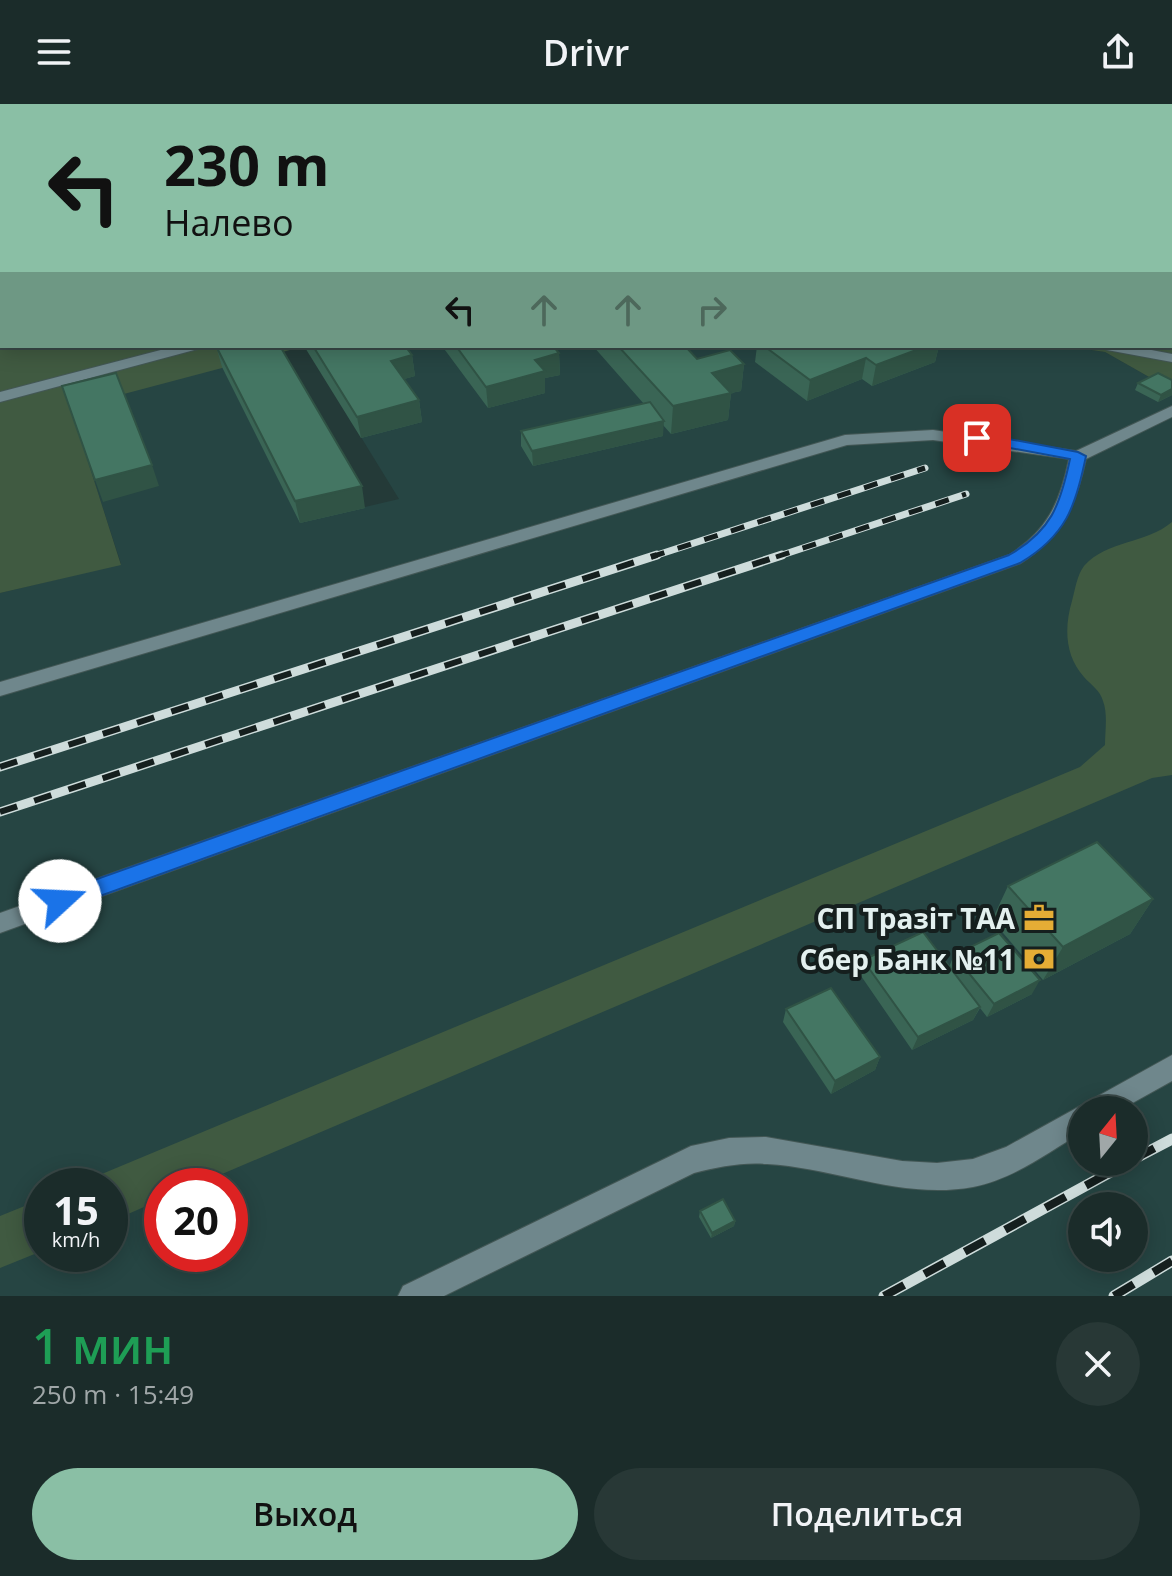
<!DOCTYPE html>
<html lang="ru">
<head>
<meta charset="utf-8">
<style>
	body { margin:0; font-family:"Open Sans",sans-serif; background:#283836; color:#f1f3f6; height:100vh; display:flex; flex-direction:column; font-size:30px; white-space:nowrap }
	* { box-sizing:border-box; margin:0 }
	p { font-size:26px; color:#a0a7a8 }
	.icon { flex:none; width:44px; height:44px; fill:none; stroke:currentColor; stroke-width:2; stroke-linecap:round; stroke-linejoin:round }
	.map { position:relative; height:1192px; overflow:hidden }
	.drawer { display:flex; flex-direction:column; background:#1b2c2a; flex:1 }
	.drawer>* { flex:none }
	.top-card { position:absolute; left:0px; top:0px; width:1172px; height:244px; box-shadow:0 4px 20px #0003,0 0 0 2px #394847; background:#8abfa5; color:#111; overflow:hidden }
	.needle { width:52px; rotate:18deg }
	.fabs { position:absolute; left:1068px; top:992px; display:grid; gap:16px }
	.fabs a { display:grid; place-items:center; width:80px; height:80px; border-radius:50%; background:#1b2c2a; box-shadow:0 4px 20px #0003,0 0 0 2px #394847; font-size:40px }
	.speed { position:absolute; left:24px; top:1064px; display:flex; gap:16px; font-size:40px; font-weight:700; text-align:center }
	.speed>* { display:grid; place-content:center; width:104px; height:104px; border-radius:50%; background:#1b2c2a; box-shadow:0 4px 20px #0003,0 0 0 2px #394847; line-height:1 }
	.speed small { font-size:20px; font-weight:400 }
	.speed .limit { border:12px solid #d22; background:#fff; color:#111 }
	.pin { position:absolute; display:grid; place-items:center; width:68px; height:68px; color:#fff; margin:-34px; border-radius:16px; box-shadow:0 4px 12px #0006 }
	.me { position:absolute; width:88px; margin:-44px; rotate:70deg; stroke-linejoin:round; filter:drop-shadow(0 0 6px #0008) }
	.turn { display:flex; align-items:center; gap:28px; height:168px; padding:0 32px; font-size:36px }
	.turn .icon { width:104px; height:104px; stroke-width:2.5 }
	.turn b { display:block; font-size:56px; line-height:68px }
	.lanes { display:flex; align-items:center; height:76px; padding:0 32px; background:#0003; justify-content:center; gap:40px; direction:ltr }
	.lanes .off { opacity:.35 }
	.round { display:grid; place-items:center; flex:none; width:84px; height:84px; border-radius:42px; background:#283836 }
	.summary { display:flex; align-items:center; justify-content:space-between; height:136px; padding:0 32px }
	h1 { font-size:48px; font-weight:600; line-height:60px; color:#1e9e55 }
	.primary-button { display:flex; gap:16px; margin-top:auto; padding:16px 32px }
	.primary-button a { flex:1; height:92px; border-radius:48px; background:#8abfa5; color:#111; font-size:32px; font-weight:600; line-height:92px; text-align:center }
	.primary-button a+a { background:#283836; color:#f1f3f6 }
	header { display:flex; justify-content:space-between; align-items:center; height:104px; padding:0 32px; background:#1b2c2a; font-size:36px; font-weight:600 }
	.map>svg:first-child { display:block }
	.built { fill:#264543; fill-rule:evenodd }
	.green { fill:#405a41 }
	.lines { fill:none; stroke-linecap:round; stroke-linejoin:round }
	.minor-casing { stroke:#435755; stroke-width:2 }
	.minor { fill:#6f878c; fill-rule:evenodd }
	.rail-far2-casing { stroke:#cedcdb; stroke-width:7 }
	.rail-far1-casing { stroke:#cedcdb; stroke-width:9 }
	.rail-casing { stroke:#cedcdb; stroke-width:11 }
	.rail-far2 { stroke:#151f1e; stroke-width:5; stroke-dasharray:14; stroke-linecap:butt }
	.rail-far1 { stroke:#151f1e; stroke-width:6; stroke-dasharray:18; stroke-linecap:butt }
	.rail { stroke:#151f1e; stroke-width:8; stroke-dasharray:23; stroke-linecap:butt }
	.wall { fill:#3a6555 }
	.shaded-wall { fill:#305345 }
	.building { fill:#447663; stroke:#305345; stroke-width:2 }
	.route { fill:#1a73e8; stroke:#114b97; stroke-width:2 }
	.labels { text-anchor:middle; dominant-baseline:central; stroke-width:8; stroke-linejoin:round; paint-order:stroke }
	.poi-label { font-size:28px; font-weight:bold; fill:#e3f0ef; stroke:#151f1e; text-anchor:end }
</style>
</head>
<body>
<header><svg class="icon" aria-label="menu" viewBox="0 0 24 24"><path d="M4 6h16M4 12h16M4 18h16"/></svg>Drivr<svg class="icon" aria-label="share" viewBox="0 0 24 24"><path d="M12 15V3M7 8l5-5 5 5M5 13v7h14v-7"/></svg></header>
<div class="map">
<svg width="1172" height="1192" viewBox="0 0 1172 1192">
	<rect width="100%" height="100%" fill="#243a38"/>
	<path class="built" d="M 305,242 L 1064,242 L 1105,248 L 1172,286 L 1172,1192 L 0,1192 L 0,489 L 121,460 L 70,303 L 222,263 L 365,403 L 399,395 ZM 1082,1006 L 1134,1006 L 1134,1058 L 1082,1058 ZM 42,1082 L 110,1082 L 110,1150 L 42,1150 ZM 162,1082 L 230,1082 L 230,1150 L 162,1150 ZM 1082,1102 L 1134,1102 L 1134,1154 L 1082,1154 Z"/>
	<path class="green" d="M 0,0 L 1172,0 L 1172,286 L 1105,248 L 1064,242 L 1170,242 L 1170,2 L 2,2 L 2,242 L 305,242 L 71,304 L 121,461 L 0,489 Z
		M 1172,418 L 1172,671 L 1152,674 L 194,1082 L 162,1082 L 162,1095 L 110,1118 L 110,1082 L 73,1082 L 1080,663 L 1105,641 C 1105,627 1108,610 1103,597 C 1100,586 1091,581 1084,573 C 1065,552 1064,524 1072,497 C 1075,486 1077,471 1084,462 C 1107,436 1146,440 1172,418 Z
		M 42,1095 L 42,1147 L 0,1164 L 0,1112 Z"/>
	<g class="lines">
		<g class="minor-casing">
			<path id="minor" d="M 176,242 L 200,242 L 198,245 L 0,298 L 0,288 Z
				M 1100,242 L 1131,242 L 1172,250 L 1172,258 L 1107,246 Z
				M 1172,302 L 1172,313 L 1086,355 C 1076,401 1061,433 1021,459 L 0,829 L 0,809 L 1009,451 C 1047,427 1060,399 1069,355 L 933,336 L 847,341 L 0,592 L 0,578 L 845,331 L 933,326 L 1076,347 Z
				M 1172,951 L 1172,977 L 1120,1006 L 1082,1006 L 1082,1028 C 1048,1049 1013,1075 973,1083 C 902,1096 837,1064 767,1060 C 742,1058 718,1063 694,1069 L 444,1192 L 398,1192 L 403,1182 L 691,1042 L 729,1034 L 766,1033 L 902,1057 L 937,1059 L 973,1055 L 1006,1043 Z"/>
		</g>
		<use href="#minor" class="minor"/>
		<g class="rail-far2-casing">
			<path id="rail-far2" d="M 651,453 L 925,364
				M 776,453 L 966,390"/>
		</g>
		<g class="rail-far1-casing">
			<path id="rail-far1" d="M 0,663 L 657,451
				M 0,708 L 782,451"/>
		</g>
		<g class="rail-casing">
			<path id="rail" d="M 1134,1055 L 1172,1035
				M 884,1192 L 1129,1058
				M 1114,1192 L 1172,1157"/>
		</g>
		<use href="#rail-far2" class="rail-far2"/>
		<use href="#rail-far1" class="rail-far1"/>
		<use href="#rail" class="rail"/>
	</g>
	<path class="wall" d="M 216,242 L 365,404 L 300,419 L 222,263 Z
		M 304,242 L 405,242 L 412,251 L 415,272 L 404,275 L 419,296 L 422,318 L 361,334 Z
		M 442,242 L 553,242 L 559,249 L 560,271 L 545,274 L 545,289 L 488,304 Z
		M 593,242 L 685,242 L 697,255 L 744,260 L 741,287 L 731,289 L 728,316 L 671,330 L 663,321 L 663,332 L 533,362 L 521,342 L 521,327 L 644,300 Z
		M 757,242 L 939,242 L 935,258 L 872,282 L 862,275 L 807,297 L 755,258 Z
		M 1172,276 L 1172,291 L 1158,298 L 1135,286 L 1138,279 Z
		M 1008,782 L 1153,795 L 1130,830 L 1043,876 L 992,816 Z
		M 954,851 L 1032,890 L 987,913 L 980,904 L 973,916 L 912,946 L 859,869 L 863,856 L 949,863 Z
		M 786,905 L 880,953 L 875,966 L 831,990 L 783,918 Z
		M 700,1107 L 735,1117 L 734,1122 L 711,1134 L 699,1113 Z"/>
	<path class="shaded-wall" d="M 927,242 L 939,242 L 935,258 L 872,282 L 876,261 Z
		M 559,249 L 560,271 L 545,274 L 545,289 L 488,304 L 486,283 L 535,256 Z
		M 412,251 L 415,272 L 394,278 L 391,257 Z
		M 866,254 L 862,275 L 807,297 L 810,276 Z
		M 744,260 L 741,287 L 731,289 L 728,316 L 671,330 L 673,302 L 712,269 Z
		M 1172,285 L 1172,291 L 1158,298 L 1161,291 Z
		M 419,296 L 422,318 L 361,334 L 357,313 Z
		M 664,317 L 663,332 L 533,362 L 532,347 Z
		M 152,361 L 159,382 L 103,398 L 95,376 Z
		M 362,382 L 365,404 L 300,419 L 295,397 Z
		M 1153,795 L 1130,830 L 1043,876 L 1063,843 Z
		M 1040,876 L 1032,890 L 987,913 L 994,900 Z
		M 980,903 L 973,916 L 912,946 L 918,933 Z
		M 880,953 L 875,966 L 831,990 L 835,977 Z
		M 735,1117 L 734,1122 L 711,1134 L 712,1129 Z"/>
	<path class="building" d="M 216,242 L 280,242 L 362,382 L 295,397 Z
		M 313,242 L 405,242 L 412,251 L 391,257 L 419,296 L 357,313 Z
		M 456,242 L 553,242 L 559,249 L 535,256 L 545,267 L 486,283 Z
		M 618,242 L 685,242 L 697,255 L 730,246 L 744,260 L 712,269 L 731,289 L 673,302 Z
		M 764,242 L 927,242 L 876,261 L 866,254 L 810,276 Z
		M 116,269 L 152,361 L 95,376 L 62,282 Z
		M 1158,269 L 1172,276 L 1172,285 L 1161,291 L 1138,279 Z
		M 650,298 L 664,317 L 532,347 L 521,327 Z
		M 1097,738 L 1153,795 L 1063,843 L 1008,782 Z
		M 923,828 L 980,903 L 918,933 L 863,856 Z
		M 999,829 L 1040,876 L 994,900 L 954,851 Z
		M 831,884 L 880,953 L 835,977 L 786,905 Z
		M 723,1095 L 735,1117 L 712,1129 L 700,1107 Z"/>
	<path class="route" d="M 977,329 L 1078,348 L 1086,352 C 1076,402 1066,432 1020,459 L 67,804 L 60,806 L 52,804 L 49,797 L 52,791 L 1009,451 C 1051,427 1060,402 1070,355 L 972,337 L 970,334 Z"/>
	<defs>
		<g id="office-bare" transform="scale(2.4)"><path d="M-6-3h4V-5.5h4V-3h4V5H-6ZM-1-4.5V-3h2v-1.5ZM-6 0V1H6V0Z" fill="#e5ad35" stroke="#151f1e" stroke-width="2.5" paint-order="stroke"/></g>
		<g id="bank-bare" transform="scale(2.4)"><path d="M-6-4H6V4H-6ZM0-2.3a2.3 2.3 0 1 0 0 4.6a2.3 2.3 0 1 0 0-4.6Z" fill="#e5ad35" stroke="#151f1e" stroke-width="2.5" paint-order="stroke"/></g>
	</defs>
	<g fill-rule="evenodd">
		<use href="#office-bare" x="1039" y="814"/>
		<use href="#bank-bare" x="1039" y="855"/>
	</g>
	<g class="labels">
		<g class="poi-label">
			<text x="1015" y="814">СП Тразіт ТАА</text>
			<text x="1015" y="855">Сбер Банк №11</text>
		</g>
	</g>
</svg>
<div class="fabs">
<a><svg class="needle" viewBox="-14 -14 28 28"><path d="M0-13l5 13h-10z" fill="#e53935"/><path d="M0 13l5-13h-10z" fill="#a0a7a8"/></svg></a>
<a><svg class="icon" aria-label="sound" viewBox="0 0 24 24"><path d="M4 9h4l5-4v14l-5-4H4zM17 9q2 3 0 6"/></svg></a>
</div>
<div class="speed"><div>15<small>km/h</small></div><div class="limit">20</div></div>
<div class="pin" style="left:977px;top:334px;background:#d93025"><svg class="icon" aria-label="arrive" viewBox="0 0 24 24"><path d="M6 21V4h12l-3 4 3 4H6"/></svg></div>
<svg class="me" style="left:60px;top:797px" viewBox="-20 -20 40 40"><circle r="19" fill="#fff"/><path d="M0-13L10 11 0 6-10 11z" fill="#1a73e8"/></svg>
<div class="top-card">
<div class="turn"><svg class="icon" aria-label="left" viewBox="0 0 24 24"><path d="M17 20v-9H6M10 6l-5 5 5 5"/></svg><div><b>230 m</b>Налево</div></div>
<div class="lanes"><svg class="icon" aria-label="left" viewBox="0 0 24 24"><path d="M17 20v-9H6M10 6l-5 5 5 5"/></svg><svg class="icon off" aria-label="ahead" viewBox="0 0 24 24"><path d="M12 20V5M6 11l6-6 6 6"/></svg><svg class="icon off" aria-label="ahead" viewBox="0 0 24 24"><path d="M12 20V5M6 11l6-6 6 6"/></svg><svg class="icon off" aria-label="right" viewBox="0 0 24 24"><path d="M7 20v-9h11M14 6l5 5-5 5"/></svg></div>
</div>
</div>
<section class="drawer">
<div class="summary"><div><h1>1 мин</h1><p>250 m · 15:49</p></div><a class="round"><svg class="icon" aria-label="close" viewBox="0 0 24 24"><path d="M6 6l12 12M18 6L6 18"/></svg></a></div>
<div class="primary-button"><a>Выход</a><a>Поделиться</a></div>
</section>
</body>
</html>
